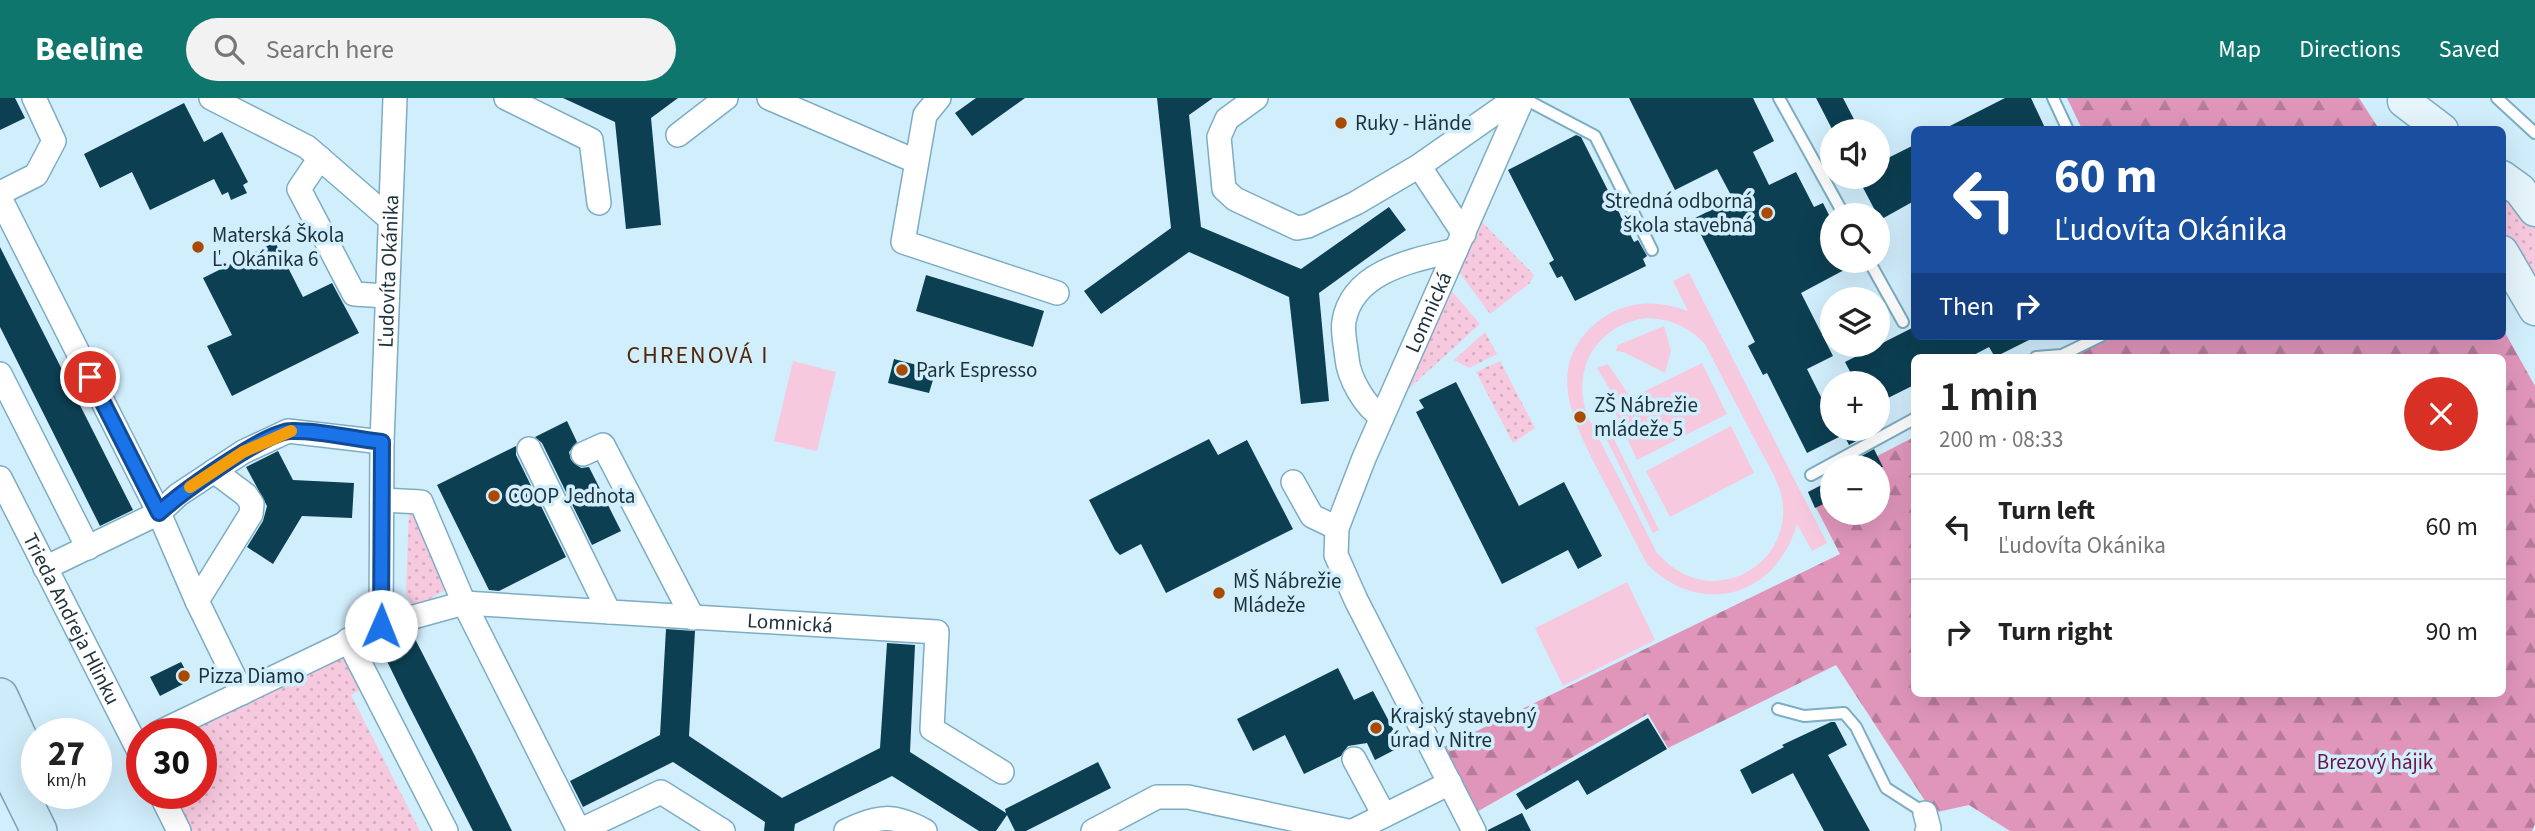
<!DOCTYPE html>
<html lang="en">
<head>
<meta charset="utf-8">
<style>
	body { margin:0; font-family:"Source Sans 3",sans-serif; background:#f2f2f2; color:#222; height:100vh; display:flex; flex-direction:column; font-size:26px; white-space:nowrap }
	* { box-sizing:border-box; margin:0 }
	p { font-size:23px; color:#767676 }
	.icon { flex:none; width:38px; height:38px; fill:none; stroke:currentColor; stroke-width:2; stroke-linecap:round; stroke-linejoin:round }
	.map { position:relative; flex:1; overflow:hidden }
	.sheet { position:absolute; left:1911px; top:256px; width:595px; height:343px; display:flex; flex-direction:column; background:#fff; border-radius:10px; box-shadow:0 7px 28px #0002 }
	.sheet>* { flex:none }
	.hud { position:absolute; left:1911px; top:28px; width:595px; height:214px; border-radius:10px; box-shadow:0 7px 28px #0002; background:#1a4fa0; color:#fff; overflow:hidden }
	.fabs { position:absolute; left:1820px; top:21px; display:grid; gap:14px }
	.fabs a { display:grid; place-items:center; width:70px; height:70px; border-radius:50%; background:#fff; box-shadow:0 7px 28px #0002; font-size:35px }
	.speed { position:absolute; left:21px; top:620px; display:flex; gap:14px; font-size:35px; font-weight:700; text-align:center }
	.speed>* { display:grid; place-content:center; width:91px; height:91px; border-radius:50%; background:#fff; box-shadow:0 7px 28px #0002; line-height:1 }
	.speed small { font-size:18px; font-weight:400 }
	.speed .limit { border:10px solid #d22; background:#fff; color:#111 }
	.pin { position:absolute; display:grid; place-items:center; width:60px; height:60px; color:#fff; margin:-30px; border:4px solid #fff; border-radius:50%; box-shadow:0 2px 7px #0007 }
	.me { position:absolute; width:77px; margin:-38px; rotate:1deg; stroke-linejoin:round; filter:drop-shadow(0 0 5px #0008) }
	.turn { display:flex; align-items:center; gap:24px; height:147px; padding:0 28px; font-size:32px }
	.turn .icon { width:91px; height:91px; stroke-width:2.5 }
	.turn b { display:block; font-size:49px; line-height:60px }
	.then { display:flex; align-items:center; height:66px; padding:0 28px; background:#0003; gap:14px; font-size:26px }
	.round { display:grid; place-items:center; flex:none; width:74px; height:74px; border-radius:37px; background:#f2f2f2 }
	.summary { display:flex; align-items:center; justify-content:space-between; height:119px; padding:0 28px }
	h1 { font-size:42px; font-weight:600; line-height:52px }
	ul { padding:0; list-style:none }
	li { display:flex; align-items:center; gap:21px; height:105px; padding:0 28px; border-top:2px solid #e0e0e0 }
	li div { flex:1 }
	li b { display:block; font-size:26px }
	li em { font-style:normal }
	header { display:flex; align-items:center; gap:42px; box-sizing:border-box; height:98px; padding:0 35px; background:#0f766e; color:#fff }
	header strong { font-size:33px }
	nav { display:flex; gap:38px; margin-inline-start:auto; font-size:24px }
	.search { width:490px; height:63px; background:#f2f2f2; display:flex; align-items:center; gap:18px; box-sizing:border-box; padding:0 24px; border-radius:38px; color:#767676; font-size:26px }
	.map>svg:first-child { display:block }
	.green { fill:url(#green-dots) }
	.forest { fill:url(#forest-firs) }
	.pitch { fill:#f7c9df; fill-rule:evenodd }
	.building { fill:#0c3f52 }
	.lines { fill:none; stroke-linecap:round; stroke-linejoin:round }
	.lane-casing { stroke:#7cadc3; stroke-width:14 }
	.street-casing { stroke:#7cadc3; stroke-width:26 }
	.secondary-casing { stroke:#7cadc3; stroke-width:35 }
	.primary-casing { stroke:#7aa1b3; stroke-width:38 }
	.lane { stroke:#fff; stroke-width:10 }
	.street { stroke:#fff; stroke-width:23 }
	.secondary { stroke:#e6f5fc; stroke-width:32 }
	.primary { stroke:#cdebf8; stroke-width:35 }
	.route-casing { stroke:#114b97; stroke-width:18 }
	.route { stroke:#1a73e8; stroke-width:12 }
	.slow { stroke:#f59e0b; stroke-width:12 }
	.poi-dot { fill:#aa4a00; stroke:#d1eefd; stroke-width:2.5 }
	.labels { text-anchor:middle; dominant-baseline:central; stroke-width:7; stroke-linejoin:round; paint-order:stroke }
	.poi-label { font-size:21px; fill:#1d313a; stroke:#d1eefd; text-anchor:start }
	.street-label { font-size:21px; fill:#1d313a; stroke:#d1eefd }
	.park-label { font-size:21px; fill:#691348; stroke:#d1eefd }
	.quarter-label { font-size:24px; letter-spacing:2px; fill:#542507; stroke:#d1eefd }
</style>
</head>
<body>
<header>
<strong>Beeline</strong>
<div class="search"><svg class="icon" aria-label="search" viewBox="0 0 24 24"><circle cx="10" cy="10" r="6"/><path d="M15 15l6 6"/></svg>Search here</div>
<nav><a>Map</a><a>Directions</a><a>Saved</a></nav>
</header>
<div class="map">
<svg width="2535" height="733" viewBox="0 0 2535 733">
	<defs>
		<pattern id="green-dots" width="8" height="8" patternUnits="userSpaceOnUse" patternTransform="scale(1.75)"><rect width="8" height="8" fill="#f7c9df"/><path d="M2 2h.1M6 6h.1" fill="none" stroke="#d3adc0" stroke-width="1.8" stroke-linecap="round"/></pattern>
		<pattern id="forest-firs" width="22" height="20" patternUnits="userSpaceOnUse" patternTransform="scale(1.75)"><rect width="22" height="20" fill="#e096bb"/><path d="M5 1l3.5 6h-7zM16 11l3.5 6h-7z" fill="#b57b99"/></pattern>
	</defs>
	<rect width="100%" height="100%" fill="#d1eefd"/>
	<path class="green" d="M 2502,99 L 2535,125 L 2535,190 L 2503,138 Z
		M 1478,120 L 1534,177 L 1530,185 L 1490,216 L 1457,171 Z
		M 1449,190 L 1480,226 L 1405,294 Z
		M 1485,234 L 1497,256 L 1469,270 L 1454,262 Z
		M 1500,263 L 1535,330 L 1513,345 L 1476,274 Z
		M 409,410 L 446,481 L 446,491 L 419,508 L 411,505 L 406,496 Z
		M 343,554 L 364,589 L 351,597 L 420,733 L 192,733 L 173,695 L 201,695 L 201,635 L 178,635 Z"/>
	<path class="forest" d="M 2067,0 L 2359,0 L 2379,31 L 2082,31 Z
		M 2503,231 L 2535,288 L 2535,726 L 2532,733 L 2010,733 L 1969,707 L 1933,715 L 1836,567 L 1668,650 L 1648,616 L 1475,715 L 1442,650 L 1840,456 L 1808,394 L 1832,381 L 1832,415 L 1878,415 L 1878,369 L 1856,369 L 1914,339 L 1914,595 L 2502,595 L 2502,259 L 2072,259 L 2113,238 L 2502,238 Z"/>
	<path class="pitch" d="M 1689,175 L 1827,445 L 1812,453 L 1797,426 C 1776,499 1701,520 1647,466 C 1632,437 1617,408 1602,380 C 1575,327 1540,267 1601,221 C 1628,202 1658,202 1688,213 L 1673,183 ZM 1646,220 C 1671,221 1688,228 1705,246 C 1722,280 1740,313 1757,346 C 1766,363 1778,381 1782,400 C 1789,437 1765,473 1728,481 C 1700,488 1675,475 1657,455 L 1587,317 C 1571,270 1597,227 1646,220 Z
		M 1664,228 L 1671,253 L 1665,275 L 1623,254 L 1616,253 L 1618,247 Z
		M 793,263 L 836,274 L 817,353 L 774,343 Z
		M 1702,265 L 1727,316 L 1637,362 L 1613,310 L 1618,305 L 1597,270 L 1608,266 L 1631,300 Z
		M 1731,328 L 1754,375 L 1670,419 L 1646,373 Z
		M 1608,329 L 1659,432 L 1653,435 L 1602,332 Z
		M 1627,484 L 1655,542 L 1563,588 L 1535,530 Z"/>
	<path class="building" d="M 0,0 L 15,0 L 25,20 L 0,32 Z
		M 563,0 L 678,0 L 651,20 L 661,127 L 626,131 L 615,24 Z
		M 976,0 L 1025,0 L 972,38 L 955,15 Z
		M 1157,0 L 1213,0 L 1189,17 L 1201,129 L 1301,171 L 1389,109 L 1406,132 L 1319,195 L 1329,303 L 1301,306 L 1289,199 L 1239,176 L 1189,154 L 1101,216 L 1084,193 L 1171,130 Z
		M 1629,0 L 1753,0 L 1774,43 L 1753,54 L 1769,87 L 1796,74 L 1814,109 L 1823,105 L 1832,123 L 1832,133 L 1827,136 L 1832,148 L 1832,163 L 1861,163 L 1801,195 L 1833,258 L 1807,271 L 1832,321 L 1832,331 L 1837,331 L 1841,338 L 1807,355 L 1767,275 L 1763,277 L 1748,248 L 1755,244 L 1693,121 L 1733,101 L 1717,71 L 1675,92 Z
		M 1816,0 L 1843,0 L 1860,33 L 1833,33 Z
		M 2005,0 L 2031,0 L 2046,32 L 1942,32 Z
		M 184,5 L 204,44 L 222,34 L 248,84 L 243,87 L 247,95 L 231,102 L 228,94 L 222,97 L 214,81 L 150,112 L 132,74 L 100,90 L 84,56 Z
		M 1576,37 L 1581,39 L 1634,144 L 1638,142 L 1647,158 L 1643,161 L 1646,168 L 1575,203 L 1562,178 L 1557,180 L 1549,165 L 1554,162 L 1508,72 Z
		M 1914,47 L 1914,103 L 1880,122 L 1859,82 L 1878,79 L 1878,65 Z
		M 275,144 L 303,199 L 332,185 L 359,235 L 232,298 L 207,248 L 232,237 L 203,180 Z
		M 0,149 L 133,412 L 100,428 L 0,229 Z
		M 926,177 L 1044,213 L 1033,249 L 916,213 Z
		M 1914,229 L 1914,238 L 2037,238 L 1995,259 L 1989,249 L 1970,259 L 1914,259 L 1914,287 L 1878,305 L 1878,285 L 1856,285 L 1845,264 Z
		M 894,261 L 936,272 L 929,295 L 888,285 Z
		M 1456,284 L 1519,408 L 1564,384 L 1602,458 L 1578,471 L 1568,452 L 1502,486 L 1416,314 L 1424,310 L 1419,302 Z
		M 567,323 L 577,344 L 569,354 L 571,362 L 581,370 L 589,369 L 621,433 L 592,447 L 542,345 L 535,339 Z
		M 1841,331 L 1864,331 L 1867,337 L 1849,347 Z
		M 1209,341 L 1218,357 L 1247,342 L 1293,431 L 1166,495 L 1141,446 L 1120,457 L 1115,452 L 1089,402 Z
		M 516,348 L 516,357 L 566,459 L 499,493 L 489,492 L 437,387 Z
		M 1874,351 L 1883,369 L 1860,369 L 1856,361 Z
		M 278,353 L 293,382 L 354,385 L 352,420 L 302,418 L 273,466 L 247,449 L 263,423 L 267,408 L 246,369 Z
		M 1832,382 L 1832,402 L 1815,410 L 1808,394 Z
		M 666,531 L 695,533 L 689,638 L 782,700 L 880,650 L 887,545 L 915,547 L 910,654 L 1006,715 L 1005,711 L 1098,664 L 1111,690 L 1026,733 L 1015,733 L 1007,717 L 996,733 L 979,733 L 892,678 L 795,726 L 794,733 L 764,733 L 765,724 L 673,664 L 583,709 L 570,683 L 660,637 Z
		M 413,537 L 475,658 L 512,733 L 473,733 L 405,600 L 382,553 Z
		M 181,564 L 191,582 L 160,598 L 150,579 Z
		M 1338,570 L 1354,602 L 1373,593 L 1402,648 L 1375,662 L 1367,645 L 1348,648 L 1341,658 L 1304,676 L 1285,637 L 1253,653 L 1237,621 Z
		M 1648,620 L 1667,651 L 1587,697 L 1578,682 L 1526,712 L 1516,696 Z
		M 1831,624 L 1835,624 L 1847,647 L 1828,657 L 1870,733 L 1824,733 L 1793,675 L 1752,696 L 1740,672 L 1784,649 L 1782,647 Z
		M 1522,715 L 1531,733 L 1488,733 L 1488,732 Z"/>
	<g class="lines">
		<g class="lane-casing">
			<path id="lane" d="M 1523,0 L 1595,38 L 1652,152
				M 1779,0 L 1844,117
				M 2053,0 L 2068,32
				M 2497,0 L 2535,35
				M 1869,163 L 1903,224
				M 2036,259 L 2062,257 L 2101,238
				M 1811,377 L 1914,321
				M 1778,611 L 1804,618 L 1844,615 L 1856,629 L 1886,690 L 1925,715"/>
		</g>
		<g class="street-casing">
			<g id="street">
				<path d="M 211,0 L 307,49 L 390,121"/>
				<path d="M 506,0 L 591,42 L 599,105"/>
				<path d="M 769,0 L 915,63"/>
				<path d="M 939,0 L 925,17 L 903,144 L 1057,195"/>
				<path d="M 1256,0 L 1227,21 L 1219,39 L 1224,91 L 1235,101 L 1297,130 L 1308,128 L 1356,105 L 1419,68 L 1516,0"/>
				<path d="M 678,37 L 726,0"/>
				<path d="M 320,60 L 299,91 L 354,196 L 387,198"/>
				<path d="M 1419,68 L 1464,136"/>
				<path d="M 0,95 L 36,77 L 54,43 L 34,0"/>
				<path d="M 0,100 L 159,415 L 197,503 L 242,595"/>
				<path d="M 0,276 L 88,450"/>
				<path d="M 1382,319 C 1365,309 1349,280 1347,261 C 1346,249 1342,234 1344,223 C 1353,172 1415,162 1456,152"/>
				<path d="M 529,351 L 609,514"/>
				<path d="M 583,356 L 603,347 L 693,520"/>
				<path id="s1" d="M 0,380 L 142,659"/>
				<path d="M 1293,384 L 1312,418 L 1337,430"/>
				<path d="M 382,402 L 421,404 L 464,505 L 579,733"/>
				<path d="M 45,470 L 159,415 L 178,397 L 243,354 L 288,333 L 382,344"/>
				<path d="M 197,503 L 251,416 L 252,406 L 246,397 L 214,373"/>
				<path id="s2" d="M 381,528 L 382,344 L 395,0"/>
				<path d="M 348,542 L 446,733"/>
				<path id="s3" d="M 158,635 L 381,528 L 464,505 L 937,534 L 932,631 L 1002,674"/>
				<path d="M 1354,661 L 1384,717"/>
				<path d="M 160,695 L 179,733"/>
				<path d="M 1925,715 L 1929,730 L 1927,733"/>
				<path d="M 579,733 L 661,694 L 723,733"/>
				<path d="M 846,733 C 878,717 894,716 925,733"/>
				<path d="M 1093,733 L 1157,699 L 1188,699 L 1348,733"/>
				<path d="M 1353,733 L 1450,685"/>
				<path id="s4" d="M 1474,733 L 1356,502 L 1336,457 L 1337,430 L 1364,360 L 1523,0"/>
			</g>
		</g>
		<g class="secondary-casing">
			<path id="secondary" d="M 2404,3 L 2442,32
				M 2502,79 L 2520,92 L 2535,112
				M 2502,154 L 2535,211"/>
		</g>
		<g class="primary-casing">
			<path id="primary" d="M 0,598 L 37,679
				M 2,658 L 39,733"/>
		</g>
		<use href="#lane" class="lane"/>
		<use href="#street" class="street"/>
		<use href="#secondary" class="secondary"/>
		<use href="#primary" class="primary"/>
	</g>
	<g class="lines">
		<g class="route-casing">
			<path id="route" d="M 90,279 L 159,415 C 179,396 266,333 291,333 C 320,332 352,341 382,344 L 381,528"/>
		</g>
		<use href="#route" class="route"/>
		<path class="slow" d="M 190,389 L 243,354 L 291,333"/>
	</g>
	<g class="poi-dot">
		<circle cx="1341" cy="25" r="7"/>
		<circle cx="1767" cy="115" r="7"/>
		<circle cx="198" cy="149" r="7"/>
		<circle cx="902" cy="272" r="7"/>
		<circle cx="1580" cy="319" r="7"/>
		<circle cx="494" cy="398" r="7"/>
		<circle cx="1219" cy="495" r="7"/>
		<circle cx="184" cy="578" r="7"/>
		<circle cx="1376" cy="630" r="7"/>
	</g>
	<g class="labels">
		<g class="poi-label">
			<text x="1355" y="25">Ruky - Hände</text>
			<text x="1753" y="103" text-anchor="end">Stredná odborná<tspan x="1753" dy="24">škola stavebná</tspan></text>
			<text x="212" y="137">Materská Škola<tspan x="212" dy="24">Ľ. Okánika 6</tspan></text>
			<text x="916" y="272">Park Espresso</text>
			<text x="1594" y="307">ZŠ Nábrežie<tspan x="1594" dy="24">mládeže 5</tspan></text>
			<text x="508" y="398">COOP Jednota</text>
			<text x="1233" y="483">MŠ Nábrežie<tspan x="1233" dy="24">Mládeže</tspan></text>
			<text x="198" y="578">Pizza Diamo</text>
			<text x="1390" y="618">Krajský stavebný<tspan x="1390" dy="24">úrad v Nitre</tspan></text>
		</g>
		<g class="street-label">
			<text stroke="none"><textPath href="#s2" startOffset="355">Ľudovíta Okánika</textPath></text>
			<text stroke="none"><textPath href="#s4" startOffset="570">Lomnická</textPath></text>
			<text stroke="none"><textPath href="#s1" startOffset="158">Trieda Andreja Hlinku</textPath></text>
			<text stroke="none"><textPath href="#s3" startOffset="660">Lomnická</textPath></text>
		</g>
		<g class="park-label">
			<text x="2375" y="664">Brezový hájik</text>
		</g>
		<g class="quarter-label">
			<text x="698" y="257">CHRENOVÁ I</text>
		</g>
	</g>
</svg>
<div class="fabs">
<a><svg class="icon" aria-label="sound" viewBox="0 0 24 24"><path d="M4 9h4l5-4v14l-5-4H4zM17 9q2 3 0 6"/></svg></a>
<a><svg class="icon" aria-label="search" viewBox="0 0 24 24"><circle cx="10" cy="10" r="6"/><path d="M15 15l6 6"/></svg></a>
<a><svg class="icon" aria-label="layers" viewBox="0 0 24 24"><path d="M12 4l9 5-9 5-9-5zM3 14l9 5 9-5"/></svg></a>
<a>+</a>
<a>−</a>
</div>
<div class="speed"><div>27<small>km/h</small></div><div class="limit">30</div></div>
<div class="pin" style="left:90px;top:279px;background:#d93025"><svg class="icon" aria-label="arrive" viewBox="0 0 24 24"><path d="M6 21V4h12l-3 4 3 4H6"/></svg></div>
<svg class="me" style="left:381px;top:528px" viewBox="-20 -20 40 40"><circle r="19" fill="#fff"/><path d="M0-13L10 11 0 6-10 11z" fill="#1a73e8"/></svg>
<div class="hud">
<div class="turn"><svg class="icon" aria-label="left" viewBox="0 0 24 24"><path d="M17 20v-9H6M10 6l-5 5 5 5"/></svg><div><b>60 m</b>Ľudovíta Okánika</div></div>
<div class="then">Then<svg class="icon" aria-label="right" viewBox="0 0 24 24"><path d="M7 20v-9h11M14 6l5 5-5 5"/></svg></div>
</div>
<section class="sheet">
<div class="summary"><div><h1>1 min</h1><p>200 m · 08:33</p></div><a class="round" style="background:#d93025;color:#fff"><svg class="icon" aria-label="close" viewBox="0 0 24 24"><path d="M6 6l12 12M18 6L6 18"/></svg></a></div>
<ul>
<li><svg class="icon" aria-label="left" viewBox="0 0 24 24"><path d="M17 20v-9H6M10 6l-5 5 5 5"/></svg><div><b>Turn left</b><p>Ľudovíta Okánika</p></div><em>60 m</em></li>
<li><svg class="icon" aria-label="right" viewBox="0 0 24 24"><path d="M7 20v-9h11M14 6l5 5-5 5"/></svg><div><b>Turn right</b></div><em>90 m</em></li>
</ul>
</section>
</div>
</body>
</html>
